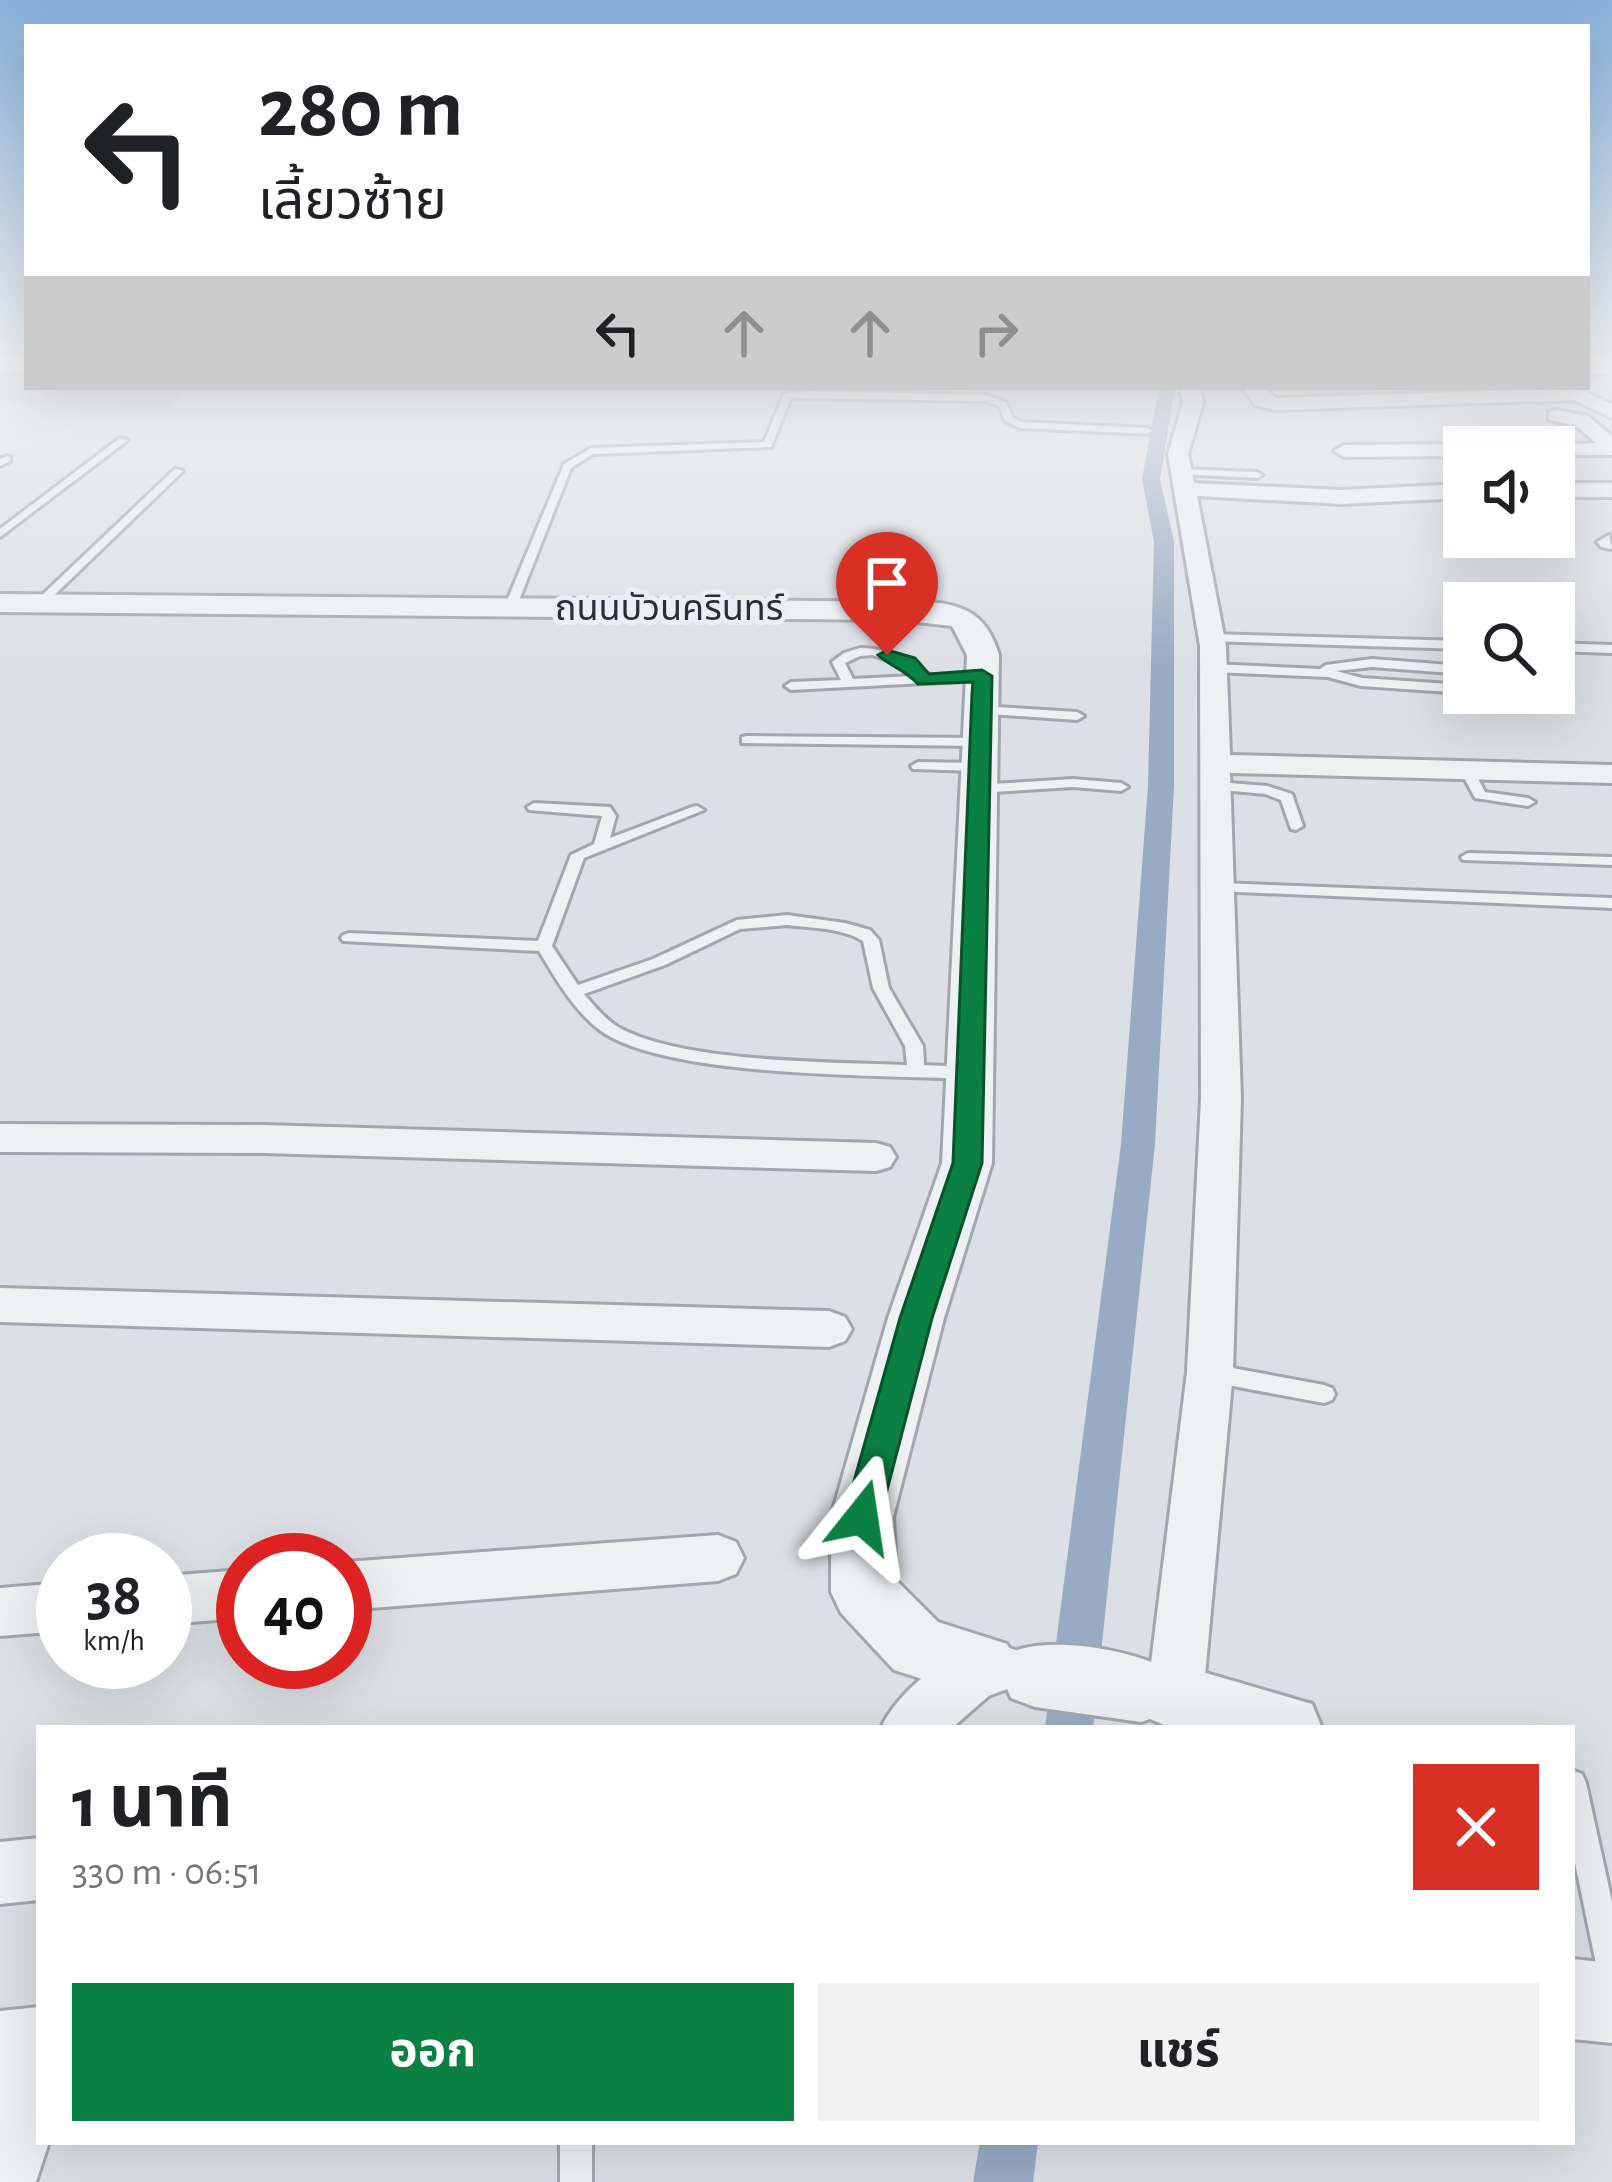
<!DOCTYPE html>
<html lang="th">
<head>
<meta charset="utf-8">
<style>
	body { margin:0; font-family:"Alegreya Sans","Noto Sans Thai",sans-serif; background:#f2f2f2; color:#202124; height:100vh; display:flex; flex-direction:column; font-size:45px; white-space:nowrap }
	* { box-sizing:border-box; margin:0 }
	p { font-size:39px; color:#757577 }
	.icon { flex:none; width:66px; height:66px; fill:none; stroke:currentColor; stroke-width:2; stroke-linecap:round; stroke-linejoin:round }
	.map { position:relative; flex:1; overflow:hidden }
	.sheet { position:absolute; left:36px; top:1725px; width:1539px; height:420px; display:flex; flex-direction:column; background:#fff; border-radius:0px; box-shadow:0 12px 48px #0002 }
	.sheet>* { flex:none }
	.guide { position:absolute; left:24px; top:24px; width:1566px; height:366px; border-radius:0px; box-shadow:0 12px 48px #0002; background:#fff; color:#202124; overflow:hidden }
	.fabs { position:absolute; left:1443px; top:426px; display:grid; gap:24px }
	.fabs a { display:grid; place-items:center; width:132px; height:132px; border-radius:0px; background:#fff; box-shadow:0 12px 48px #0002; font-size:60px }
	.speed { position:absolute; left:36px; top:1533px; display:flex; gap:24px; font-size:60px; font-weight:700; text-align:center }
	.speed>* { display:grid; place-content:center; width:156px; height:156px; border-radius:50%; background:#fff; box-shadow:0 12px 48px #0002; line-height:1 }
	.speed small { font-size:30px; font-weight:400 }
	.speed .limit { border:18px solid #d22; background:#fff; color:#111 }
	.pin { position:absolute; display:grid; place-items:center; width:102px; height:102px; color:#fff; margin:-123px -51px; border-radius:50% 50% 50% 0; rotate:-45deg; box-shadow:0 0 12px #0007 }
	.pin .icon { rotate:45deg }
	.me { position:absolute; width:132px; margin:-66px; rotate:15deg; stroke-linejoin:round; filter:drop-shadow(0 0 9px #0008) }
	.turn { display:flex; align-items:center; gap:42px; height:252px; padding:0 36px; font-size:54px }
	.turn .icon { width:156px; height:156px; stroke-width:2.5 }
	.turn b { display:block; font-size:84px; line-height:102px }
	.lanes { display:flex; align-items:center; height:114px; padding:0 36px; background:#0003; justify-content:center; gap:60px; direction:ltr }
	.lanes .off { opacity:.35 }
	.round { display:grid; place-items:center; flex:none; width:126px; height:126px; border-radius:0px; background:#f2f2f2 }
	.overview { display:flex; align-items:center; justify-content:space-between; height:204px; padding:0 36px }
	h1 { font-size:72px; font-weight:700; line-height:90px }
	.button { display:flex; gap:24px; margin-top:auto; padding:24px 36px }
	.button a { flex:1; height:138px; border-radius:0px; background:#0b8043; color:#fff; font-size:48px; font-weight:700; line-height:138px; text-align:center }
	.button a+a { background:#f2f2f2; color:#202124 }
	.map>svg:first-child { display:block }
	.built { fill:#caced6 }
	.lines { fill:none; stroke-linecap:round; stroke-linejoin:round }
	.canal { fill:#98abc4; fill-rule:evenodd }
	.service-casing { stroke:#a2a6ae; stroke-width:6 }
	.minor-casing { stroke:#a2a6ae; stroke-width:6 }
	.tertiary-casing { stroke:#a2a6ae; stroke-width:6 }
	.service { fill:#eef0f4; fill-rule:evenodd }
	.minor { fill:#eef0f4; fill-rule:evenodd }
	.tertiary { fill:#eef0f4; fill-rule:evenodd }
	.route { fill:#0b8043; stroke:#07532c; stroke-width:3 }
	.labels { text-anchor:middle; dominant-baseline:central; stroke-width:10; stroke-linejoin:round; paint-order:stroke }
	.street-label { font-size:36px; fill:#272d3a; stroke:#ebeef3 }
</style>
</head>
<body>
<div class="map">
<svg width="1612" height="2182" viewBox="0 0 1612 2182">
	<rect width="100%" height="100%" fill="#dcdfe5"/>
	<path class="built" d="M 0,360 L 27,360 L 27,387 L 194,387 L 166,407 L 0,401 Z"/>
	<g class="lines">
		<path class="canal" d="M 1159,387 L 1175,387 L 1160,479 L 1174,542 L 1174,786 L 1155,1144 L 1093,1728 L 1045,1728 L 1121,1144 L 1148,786 L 1154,542 L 1142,479 Z
			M 980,2142 L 1038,2142 L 1033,2182 L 973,2182 Z"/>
		<g class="service-casing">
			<path id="service" d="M 0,367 L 27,367 L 27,373 L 0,373 Z
				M 808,391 L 986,395 L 1006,402 L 1012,417 L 1022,422 L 1147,428 L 1152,431 L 1147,434 L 1020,428 L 1005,421 L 999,406 L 985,401 L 791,398 L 771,447 L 593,454 L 571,468 L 516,608 L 506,610 L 504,608 L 564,464 L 591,448 L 764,442 L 784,394 Z
				M 120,438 L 128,440 L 0,537 L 0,529 Z
				M 7,456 L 10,457 L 10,461 L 0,466 L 0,459 Z
				M 175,469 L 183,471 L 44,605 L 36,605 L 36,601 Z
				M 1181,469 L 1257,472 L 1262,475 L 1257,478 L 1178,474 L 1178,470 Z
				M 1211,634 L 1464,641 L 1464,649 L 1207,641 L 1207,635 Z
				M 1554,643 L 1612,645 L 1612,653 L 1554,651 Z
				M 860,648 C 890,648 899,659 923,672 C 937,680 966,673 982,672 L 988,676 L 982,680 L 791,690 L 785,686 L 791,682 L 841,680 L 832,662 L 844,653 ZM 872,655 L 891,661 L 913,676 L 853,679 L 845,663 L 860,656 Z
				M 1372,659 L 1464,666 L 1464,674 L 1372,667 L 1336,671 L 1362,678 L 1464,685 L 1464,693 L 1361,686 L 1328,677 L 1213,672 L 1207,668 L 1213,664 L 1320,669 L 1326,665 Z
				M 981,706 L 1077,712 L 1084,716 L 1077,720 L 976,713 L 976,707 Z
				M 747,736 L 979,738 L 986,742 L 979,746 L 742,743 L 742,737 Z
				M 918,762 L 977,763 L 984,767 L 977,771 L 913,769 L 911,766 Z
				M 1467,766 L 1472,767 L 1485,792 L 1528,798 L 1535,802 L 1528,806 L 1475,798 L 1460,770 Z
				M 1073,779 L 1121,783 L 1128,787 L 1121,791 L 1073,787 L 976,793 L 969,789 L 976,785 Z
				M 1217,782 L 1267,786 L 1292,794 L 1303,826 L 1296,830 L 1291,829 L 1281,800 L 1265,794 L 1212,789 L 1210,786 Z
				M 534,803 L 610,807 L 616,816 L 610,838 L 692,807 L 697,806 L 704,810 L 584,858 L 552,946 L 578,985 L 653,959 L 737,920 L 787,915 L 845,923 L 870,930 L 879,940 L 889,988 L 923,1046 L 924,1065 L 968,1067 L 977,1073 L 968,1079 C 882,1075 668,1078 601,1031 C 574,1011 556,979 539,951 L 343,941 L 341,938 L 343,935 L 349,933 L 538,941 L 571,855 L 594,844 L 602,816 L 529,810 L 527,807 ZM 787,925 C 812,928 843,928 863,941 L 873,988 L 905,1046 L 907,1065 C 832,1062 682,1063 618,1027 C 605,1019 594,1006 584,994 L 665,965 L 740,929 Z
				M 1468,853 L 1612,857 L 1612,865 L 1463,860 L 1461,857 Z
				M 1220,883 L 1612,898 L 1612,908 L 1215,891 L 1212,888 Z
				M 1211,1364 L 1324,1385 L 1332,1388 L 1335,1394 L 1332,1400 L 1324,1403 L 1211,1382 L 1203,1379 L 1200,1373 L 1203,1367 Z
				M 1572,1770 L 1582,1774 L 1586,1783 L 1612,1902 L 1612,1984 L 1602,1979 L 1597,1969 L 1572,1848 Z
				M 560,2142 L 592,2142 L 592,2182 L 560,2182 Z"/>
		</g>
		<g class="minor-casing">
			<path id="minor" d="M 1612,361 L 1612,373 L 1587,374 L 1587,362 Z
				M 1180,387 L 1200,387 L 1203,403 L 1188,454 L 1194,483 L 1341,490 L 1464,484 L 1464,498 L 1341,504 L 1197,496 L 1226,646 L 1230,755 L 1612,765 L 1612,783 L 1230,773 L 1241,1099 L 1233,1372 L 1203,1697 L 1195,1716 L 1175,1724 L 1138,1713 L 1130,1694 L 1138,1675 L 1150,1671 L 1187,1372 L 1201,1099 L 1200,646 L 1168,454 L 1183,403 Z
				M 1242,387 L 1262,387 L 1276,398 L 1577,388 L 1612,404 L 1612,418 L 1574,400 L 1276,410 L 1255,405 Z
				M 1556,410 L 1588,416 L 1612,436 L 1612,455 L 1554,455 L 1554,447 L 1547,445 L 1596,443 L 1575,425 L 1549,420 L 1549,412 Z
				M 1464,444 L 1472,447 L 1464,447 L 1464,456 L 1344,457 L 1334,451 L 1344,445 Z
				M 1554,483 L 1612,483 L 1612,497 L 1554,497 Z
				M 1609,535 L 1612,549 L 1601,547 L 1597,542 Z
				M 0,1124 L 263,1125 L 876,1143 L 890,1147 L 896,1157 L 890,1167 L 876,1171 L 263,1153 L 0,1152 Z
				M 0,1288 L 829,1311 L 845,1317 L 852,1329 L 845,1341 L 829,1347 L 0,1322 Z
				M 718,1535 L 736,1542 L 744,1558 L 736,1574 L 718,1581 L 345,1610 L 345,1562 Z
				M 243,1570 L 243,1618 L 165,1624 L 165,1576 Z
				M 63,1583 L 63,1631 L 0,1636 L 0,1588 Z
				M 983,1640 L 1016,1650 L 1024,1668 L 1016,1686 L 992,1693 L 952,1728 L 881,1728 C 897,1692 947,1654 983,1640 Z
				M 39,1838 L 39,1900 L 0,1904 L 0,1842 Z
				M 39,2007 L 39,2142 L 49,2142 L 36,2182 L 0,2182 L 0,2011 Z"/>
		</g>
		<g class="tertiary-casing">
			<path id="tertiary" d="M 0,594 L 930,602 C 968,605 988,618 999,655 L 992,1163 L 944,1318 L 893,1517 L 896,1580 L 938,1622 L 1007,1644 L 1011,1652 C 1053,1636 1125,1649 1166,1668 L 1175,1664 L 1312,1704 L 1322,1728 L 1171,1728 L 1150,1719 L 1141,1722 L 1035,1707 L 1011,1698 L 1007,1689 L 983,1698 L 894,1670 L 841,1613 L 831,1592 L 831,1517 L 888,1318 L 942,1163 L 967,655 L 952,626 L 900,620 L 0,612 Z
				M 1572,1959 L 1612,1963 L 1612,2043 L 1572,2039 Z"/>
		</g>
		<use href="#service" class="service"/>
		<use href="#minor" class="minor"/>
		<use href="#tertiary" class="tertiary"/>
	</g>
	<linearGradient id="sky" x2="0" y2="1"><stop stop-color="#88b0da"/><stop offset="0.54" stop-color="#eff1f3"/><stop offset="1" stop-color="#eff1f3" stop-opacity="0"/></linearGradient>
	<rect width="1612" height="666" fill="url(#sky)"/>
	<path class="route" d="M 887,650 L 915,658 L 929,674 L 982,670 L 992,676 L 982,1163 L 932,1318 L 880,1517 L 875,1528 L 862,1532 L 849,1528 L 844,1517 L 900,1318 L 953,1163 L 972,694 L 973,682 L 918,684 C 903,668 891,667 878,655 Z"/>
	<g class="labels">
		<g class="street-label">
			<text x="669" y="609">ถนนบัวนครินทร์</text>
		</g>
	</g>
</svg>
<div class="fabs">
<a><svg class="icon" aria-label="sound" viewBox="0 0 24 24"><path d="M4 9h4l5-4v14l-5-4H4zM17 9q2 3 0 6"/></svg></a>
<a><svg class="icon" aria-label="search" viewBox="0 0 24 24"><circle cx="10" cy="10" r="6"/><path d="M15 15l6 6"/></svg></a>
</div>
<div class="speed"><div>38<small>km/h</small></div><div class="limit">40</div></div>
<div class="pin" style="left:887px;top:655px;background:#d93025"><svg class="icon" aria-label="arrive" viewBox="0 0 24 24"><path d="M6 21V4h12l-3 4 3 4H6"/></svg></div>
<svg class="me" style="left:862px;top:1517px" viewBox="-20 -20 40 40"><path d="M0-17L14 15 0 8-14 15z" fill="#0b8043" stroke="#fff" stroke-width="4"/></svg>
<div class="guide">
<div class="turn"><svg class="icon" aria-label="left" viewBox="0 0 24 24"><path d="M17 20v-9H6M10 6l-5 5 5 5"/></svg><div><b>280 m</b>เลี้ยวซ้าย</div></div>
<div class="lanes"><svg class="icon" aria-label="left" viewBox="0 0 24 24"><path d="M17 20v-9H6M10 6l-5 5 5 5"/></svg><svg class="icon off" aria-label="ahead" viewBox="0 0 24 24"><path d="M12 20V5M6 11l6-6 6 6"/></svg><svg class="icon off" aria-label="ahead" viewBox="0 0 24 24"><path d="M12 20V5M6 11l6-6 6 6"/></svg><svg class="icon off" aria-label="right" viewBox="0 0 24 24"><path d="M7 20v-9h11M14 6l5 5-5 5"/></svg></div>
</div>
<section class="sheet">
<div class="overview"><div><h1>1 นาที</h1><p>330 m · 06:51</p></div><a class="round" style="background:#d93025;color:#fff"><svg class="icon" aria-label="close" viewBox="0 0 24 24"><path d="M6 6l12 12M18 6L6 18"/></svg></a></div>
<div class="button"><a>ออก</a><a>แชร์</a></div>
</section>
</div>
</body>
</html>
